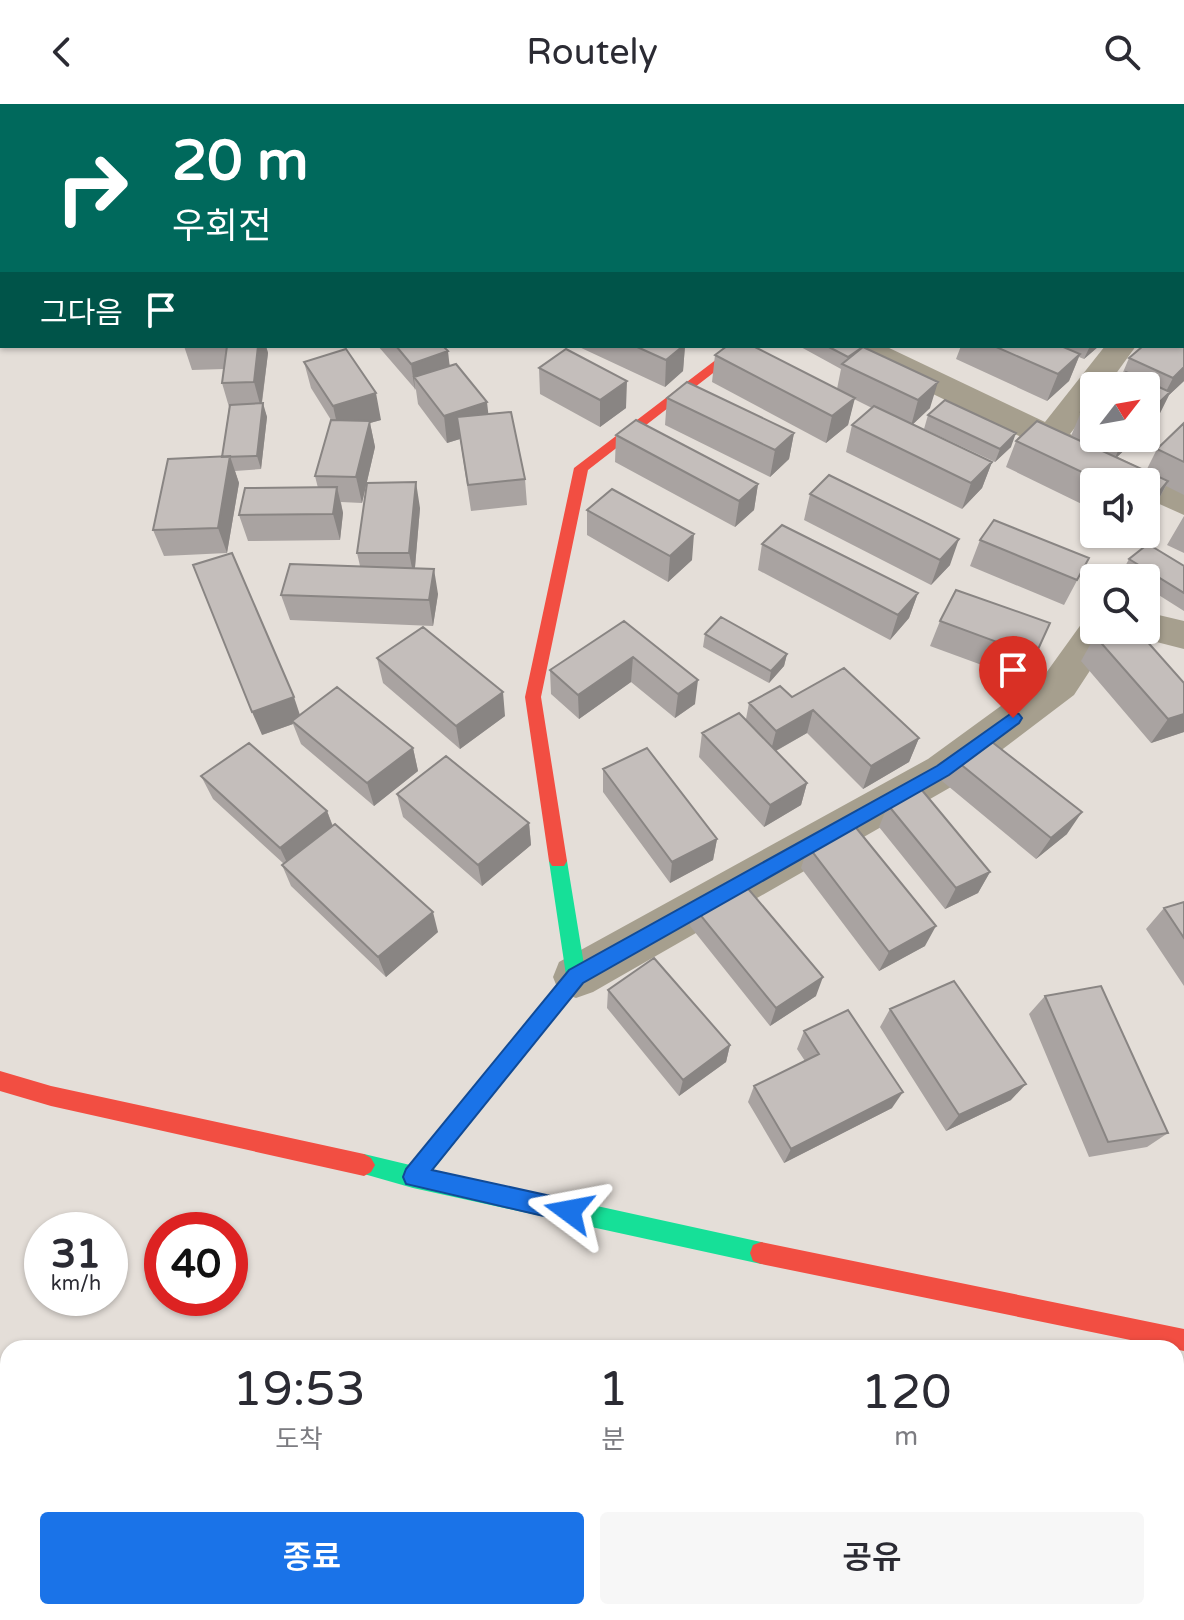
<!DOCTYPE html>
<html lang="ko">
<head>
<meta charset="utf-8">
<style>
	body { margin:0; font-family:"Varela Round","Noto Sans KR",sans-serif; background:#f7f7f7; color:#2b2b33; height:100vh; display:flex; flex-direction:column; font-size:30px; white-space:nowrap }
	* { box-sizing:border-box; margin:0 }
	p { font-size:26px; color:#7c7c81 }
	.icon { flex:none; width:44px; height:44px; fill:none; stroke:currentColor; stroke-width:2; stroke-linecap:round; stroke-linejoin:round }
	.map { position:relative; flex:1; overflow:hidden }
	.panel { position:absolute; left:0px; top:1236px; width:1184px; height:280px; display:flex; flex-direction:column; background:#fff; border-radius:24px 24px 0 0; box-shadow:0 2px 6px #0004 }
	.panel>* { flex:none }
	.hud { position:absolute; left:0px; top:0px; width:1184px; height:244px; box-shadow:0 2px 6px #0004; background:#00695c; color:#fff; overflow:hidden }
	.needle { width:52px; rotate:59deg }
	.buttons { position:absolute; left:1080px; top:268px; display:grid; gap:16px }
	.buttons a { display:grid; place-items:center; width:80px; height:80px; border-radius:8px; background:#fff; box-shadow:0 2px 6px #0004; font-size:40px }
	.speed { position:absolute; left:24px; top:1108px; display:flex; gap:16px; font-size:40px; font-weight:700; text-align:center }
	.speed>* { display:grid; place-content:center; width:104px; height:104px; border-radius:50%; background:#fff; box-shadow:0 2px 6px #0004; line-height:1 }
	.speed small { font-size:20px; font-weight:400 }
	.speed .limit { border:12px solid #d22; background:#fff; color:#111 }
	.pin { position:absolute; display:grid; place-items:center; width:68px; height:68px; color:#fff; margin:-82px -34px; border-radius:50% 50% 50% 0; rotate:-45deg; box-shadow:0 0 8px #0007 }
	.pin .icon { rotate:45deg }
	.me { position:absolute; width:88px; margin:-44px; rotate:283deg; stroke-linejoin:round; filter:drop-shadow(0 0 6px #0008) }
	.turn { display:flex; align-items:center; gap:28px; height:168px; padding:0 40px; font-size:36px }
	.turn .icon { width:104px; height:104px; stroke-width:2.5 }
	.turn b { display:block; font-size:56px; line-height:68px }
	.then { display:flex; align-items:center; height:76px; padding:0 40px; background:#0003; gap:16px; font-size:30px }
	.eta { display:flex; justify-content:space-evenly; align-items:center; height:136px; text-align:center }
	.eta b { font-size:48px; font-weight:600; line-height:56px }
	.action { display:flex; gap:16px; margin-top:auto; padding:16px 40px }
	.action a { flex:1; height:92px; border-radius:8px; background:#1a73e8; color:#fff; font-size:32px; font-weight:600; line-height:92px; text-align:center }
	.action a+a { background:#f7f7f7; color:#2b2b33 }
	header { display:flex; justify-content:space-between; align-items:center; height:104px; padding:0 40px; background:#fff; font-size:36px; font-weight:600 }
	.map>svg:first-child { display:block }
	.lines { fill:none; stroke-linecap:round; stroke-linejoin:round }
	.street { fill:#a69f8e; fill-rule:evenodd }
	.fast { fill:#16e098; fill-rule:evenodd }
	.jam { fill:#f24e42; fill-rule:evenodd }
	.wall { fill:#a9a3a1 }
	.shaded-wall { fill:#898583 }
	.building { fill:#c4bebb; stroke:#898583; stroke-width:2 }
	.route { fill:#1a73e8; stroke:#114b97; stroke-width:2 }
</style>
</head>
<body>
<header><svg class="icon" aria-label="back" viewBox="0 0 24 24"><path d="M15 5l-7 7 7 7"/></svg>Routely<svg class="icon" aria-label="search" viewBox="0 0 24 24"><circle cx="10" cy="10" r="6"/><path d="M15 15l6 6"/></svg></header>
<div class="map">
<svg width="1184" height="1516" viewBox="0 0 1184 1516">
	<rect width="100%" height="100%" fill="#e4ded8"/>
	<g class="lines">
		<path class="street" d="M 1150,0 L 1180,0 L 1181,2 L 1151,2 Z
			M 1184,152 L 1184,172 L 1182,173 L 1182,153 Z
			M 845,242 L 885,242 L 1045,318 L 1105,242 L 1136,242 L 1107,282 L 1094,282 L 1094,299 L 1070,330 L 1184,385 L 1184,411 L 1146,394 L 1146,378 L 1113,378 L 849,249 Z
			M 1146,508 L 1184,517 L 1184,545 L 1133,532 L 1129,526 L 1146,526 Z
			M 1094,515 L 1094,526 L 1123,526 L 1117,536 L 1108,539 L 1074,591 L 958,679 L 593,888 L 576,894 L 559,888 L 553,873 L 559,858 L 928,655 L 1046,569 L 1082,519 Z
			M 1176,1479 L 1184,1483 L 1184,1516 L 1141,1516 L 1137,1508 L 1176,1508 Z
			M 1014,1508 L 1078,1508 L 1078,1516 L 1014,1516 Z"/>
		<path class="fast" d="M 558,749 L 564,752 L 567,757 L 586,873 L 433,1066 L 761,1138 L 769,1141 L 772,1149 L 769,1157 L 761,1160 L 413,1084 L 357,1068 L 353,1061 L 357,1054 L 364,1050 L 410,1061 L 566,871 L 549,757 L 552,752 Z"/>
		<path class="jam" d="M 734,242 L 748,242 L 588,366 L 541,593 L 567,757 L 564,762 L 552,762 L 549,757 L 525,593 L 574,364 Z
			M 0,967 L 51,982 L 364,1050 L 371,1054 L 375,1061 L 371,1068 L 364,1072 L 51,1002 L 0,987 Z
			M 761,1138 L 1184,1225 L 1184,1247 L 761,1160 L 753,1157 L 750,1149 L 753,1141 Z"/>
	</g>
	<path class="wall" d="M 933,0 L 1005,0 L 1010,2 L 933,2 Z
		M 1025,0 L 1064,0 L 1060,2 L 1029,2 Z
		M 1182,13 L 1184,14 L 1184,101 L 1182,103 Z
		M 1184,205 L 1184,277 L 1169,291 L 1157,315 L 1146,325 L 1146,282 L 1121,273 L 1129,254 L 1182,242 L 1182,207 Z
		M 184,242 L 266,242 L 268,249 L 262,299 L 267,313 L 261,365 L 235,367 L 239,379 L 227,449 L 164,452 L 153,426 L 222,353 L 229,303 L 222,279 L 224,265 L 192,266 Z
		M 378,242 L 443,242 L 450,262 L 488,310 L 525,375 L 527,401 L 471,407 L 460,335 L 447,339 L 418,300 L 416,286 Z
		M 577,242 L 685,242 L 683,267 L 665,283 Z
		M 799,242 L 865,242 L 864,244 L 930,304 L 912,321 L 992,358 L 982,384 L 962,405 L 846,348 L 852,321 L 872,304 L 854,295 L 848,321 L 826,339 L 712,278 L 715,251 L 837,285 L 841,265 Z
		M 961,242 L 1099,242 L 1084,255 L 1079,253 L 1069,277 L 1047,297 L 956,255 Z
		M 304,258 L 381,316 L 370,319 L 375,343 L 362,399 L 341,398 L 343,409 L 340,436 L 248,437 L 239,411 L 318,384 L 315,372 L 331,316 L 311,284 Z
		M 539,264 L 626,304 L 600,323 L 540,290 Z
		M 667,294 L 794,329 L 789,355 L 770,373 L 665,321 Z
		M 1094,296 L 1094,334 L 1137,334 L 1117,353 L 1146,367 L 1157,345 L 1184,319 L 1184,391 L 1166,382 L 1154,404 L 1146,413 L 1146,378 L 1094,378 L 1094,406 L 1006,363 L 1016,337 L 1071,332 L 1081,308 Z
		M 928,311 L 1011,343 L 995,358 L 924,325 Z
		M 616,331 L 758,380 L 754,406 L 735,423 L 615,358 Z
		M 810,390 L 950,461 L 931,481 L 804,416 Z
		M 420,404 L 415,464 L 438,490 L 433,522 L 290,516 L 281,491 L 360,462 L 357,449 Z
		M 587,406 L 692,456 L 668,478 L 587,431 Z
		M 1184,412 L 1184,449 L 1167,441 Z
		M 980,436 L 1089,454 L 1064,501 L 970,462 Z
		M 762,440 L 918,489 L 909,514 L 890,536 L 758,466 Z
		M 1129,455 L 1184,462 L 1184,507 L 1146,483 L 1146,474 L 1132,474 L 1122,468 Z
		M 624,517 L 695,600 L 675,614 L 631,578 L 579,615 L 551,590 L 550,566 Z
		M 940,517 L 1035,552 L 1023,576 L 930,542 Z
		M 705,530 L 787,550 L 784,562 L 769,579 L 703,543 Z
		M 1095,532 L 1184,579 L 1184,628 L 1151,639 L 1081,557 Z
		M 377,554 L 505,612 L 460,645 L 383,579 Z
		M 792,593 L 919,634 L 909,658 L 863,685 L 807,629 L 776,647 L 807,679 L 801,701 L 764,723 L 699,653 L 702,629 L 746,615 L 749,599 Z
		M 300,611 L 413,644 L 418,667 L 374,702 L 301,640 L 293,620 L 262,631 Z
		M 953,654 L 1067,730 L 1036,755 L 942,677 Z
		M 603,665 L 717,735 L 713,756 L 670,779 L 603,688 Z
		M 201,672 L 327,707 L 333,722 L 438,828 L 386,873 L 291,782 L 282,761 L 284,760 L 213,695 Z
		M 397,690 L 529,719 L 531,741 L 482,782 L 403,713 Z
		M 888,701 L 990,768 L 978,789 L 945,805 L 879,723 Z
		M 808,742 L 925,842 L 879,867 L 801,764 Z
		M 1184,798 L 1184,882 L 1146,825 L 1164,804 Z
		M 693,802 L 816,892 L 770,922 L 690,822 Z
		M 608,886 L 730,941 L 726,958 L 679,992 L 607,904 Z
		M 1045,892 L 1168,1029 L 1147,1043 L 1089,1053 L 1029,910 Z
		M 890,905 L 1011,996 L 946,1027 L 880,923 Z
		M 804,927 L 892,1004 L 784,1059 L 748,998 L 754,982 L 805,957 L 797,945 Z
		M 869,1508 L 1008,1508 L 1009,1516 L 869,1516 Z"/>
	<path class="shaded-wall" d="M 1049,0 L 1064,0 L 1060,2 L 1049,2 Z
		M 1184,85 L 1184,101 L 1182,103 L 1182,88 Z
		M 258,242 L 266,242 L 268,249 L 261,304 L 254,278 Z
		M 683,242 L 685,242 L 683,267 L 665,283 L 666,256 Z
		M 1090,242 L 1099,242 L 1084,255 Z
		M 448,247 L 451,274 L 414,273 L 415,287 L 411,260 Z
		M 1080,250 L 1069,277 L 1047,297 L 1058,270 Z
		M 1184,263 L 1184,277 L 1169,291 L 1157,315 L 1146,325 L 1146,311 L 1161,297 L 1173,274 Z
		M 627,277 L 626,304 L 600,323 L 600,296 Z
		M 938,278 L 930,304 L 911,322 L 918,296 Z
		M 376,289 L 381,316 L 370,319 L 375,343 L 362,399 L 356,373 L 339,329 L 333,302 Z
		M 855,294 L 848,321 L 826,339 L 832,312 Z
		M 487,298 L 490,324 L 457,313 L 460,335 L 447,339 L 444,312 Z
		M 263,299 L 267,313 L 261,365 L 257,352 Z
		M 794,329 L 789,355 L 770,373 L 775,346 Z
		M 1016,329 L 1011,343 L 995,358 L 1000,345 Z
		M 1124,334 L 1137,334 L 1114,356 Z
		M 230,352 L 239,379 L 227,449 L 218,424 Z
		M 992,358 L 982,384 L 962,405 L 971,379 Z
		M 1168,377 L 1154,404 L 1146,413 L 1146,405 L 1149,400 Z
		M 416,378 L 420,404 L 414,474 L 409,449 Z
		M 758,380 L 754,406 L 735,423 L 739,397 Z
		M 337,383 L 343,409 L 340,436 L 333,410 Z
		M 694,430 L 692,456 L 668,478 L 670,452 Z
		M 959,435 L 950,461 L 931,481 L 940,456 Z
		M 434,465 L 438,490 L 433,522 L 429,496 Z
		M 918,489 L 909,514 L 890,536 L 898,511 Z
		M 787,550 L 784,562 L 769,579 L 771,567 Z
		M 633,553 L 631,578 L 579,615 L 578,591 Z
		M 698,576 L 695,600 L 675,614 L 678,590 Z
		M 503,588 L 505,612 L 460,645 L 456,622 Z
		M 294,593 L 302,617 L 292,617 L 293,620 L 262,631 L 252,608 Z
		M 813,606 L 807,629 L 770,650 L 776,627 Z
		M 1184,610 L 1184,628 L 1151,639 L 1168,615 Z
		M 919,634 L 909,658 L 863,685 L 871,662 Z
		M 413,644 L 418,667 L 374,702 L 367,679 Z
		M 807,679 L 801,701 L 764,723 L 770,701 Z
		M 327,707 L 335,729 L 290,765 L 280,744 Z
		M 1082,708 L 1067,730 L 1036,755 L 1051,734 Z
		M 529,719 L 531,741 L 482,782 L 478,761 Z
		M 717,735 L 713,756 L 670,779 L 672,758 Z
		M 990,768 L 978,789 L 945,805 L 956,784 Z
		M 433,808 L 438,828 L 386,873 L 378,853 Z
		M 936,822 L 925,842 L 879,867 L 889,848 Z
		M 823,873 L 816,892 L 770,922 L 776,904 Z
		M 730,941 L 726,958 L 679,992 L 683,976 Z
		M 1026,980 L 1011,996 L 946,1027 L 959,1011 Z
		M 903,988 L 892,1004 L 784,1059 L 791,1045 Z"/>
	<path class="building" d="M 951,0 L 1005,0 L 1010,2 L 956,2 Z
		M 1182,13 L 1184,14 L 1184,35 L 1182,34 Z
		M 1182,65 L 1184,66 L 1183,85 L 1182,84 Z
		M 1182,222 L 1184,223 L 1184,263 L 1173,274 L 1129,254 L 1143,242 L 1182,242 Z
		M 227,242 L 258,242 L 254,278 L 222,279 Z
		M 396,242 L 443,242 L 448,247 L 411,260 Z
		M 635,242 L 683,242 L 666,256 Z
		M 727,242 L 753,242 L 855,294 L 832,312 L 715,251 Z
		M 827,242 L 864,242 L 848,253 Z
		M 994,242 L 1061,242 L 1080,250 L 1058,270 Z
		M 863,243 L 938,278 L 918,296 L 842,260 Z
		M 346,245 L 376,289 L 333,302 L 304,258 Z
		M 566,245 L 627,277 L 600,296 L 539,264 Z
		M 456,260 L 487,298 L 444,312 L 414,273 Z
		M 1126,268 L 1170,288 L 1146,311 L 1146,282 L 1110,282 Z
		M 687,278 L 794,329 L 775,346 L 667,294 Z
		M 945,296 L 1016,329 L 1000,345 L 928,311 Z
		M 1094,296 L 1094,314 L 1081,308 Z
		M 263,299 L 257,352 L 222,353 L 230,301 Z
		M 874,302 L 992,358 L 971,379 L 852,321 Z
		M 511,308 L 525,375 L 468,381 L 457,313 Z
		M 331,316 L 370,317 L 356,373 L 315,372 Z
		M 636,316 L 758,380 L 739,397 L 616,331 Z
		M 1037,317 L 1168,377 L 1149,400 L 1146,399 L 1146,378 L 1103,378 L 1016,337 Z
		M 1184,319 L 1184,358 L 1157,345 Z
		M 230,352 L 218,424 L 153,426 L 168,355 Z
		M 829,371 L 959,435 L 940,456 L 810,390 Z
		M 416,378 L 409,449 L 357,449 L 367,379 Z
		M 337,383 L 333,410 L 239,411 L 245,384 Z
		M 612,385 L 694,430 L 670,452 L 587,406 Z
		M 994,416 L 1089,454 L 1077,476 L 980,436 Z
		M 782,421 L 918,489 L 898,511 L 762,440 Z
		M 1148,440 L 1184,462 L 1184,489 L 1129,455 Z
		M 232,449 L 294,593 L 252,608 L 193,461 Z
		M 290,460 L 434,465 L 429,496 L 281,491 Z
		M 956,486 L 1050,519 L 1035,552 L 940,517 Z
		M 721,513 L 787,550 L 771,567 L 705,530 Z
		M 624,517 L 698,576 L 678,590 L 633,553 L 578,591 L 550,566 Z
		M 423,523 L 503,588 L 456,622 L 377,554 Z
		M 1114,526 L 1137,526 L 1184,579 L 1184,610 L 1168,615 L 1095,532 Z
		M 844,564 L 919,634 L 871,662 L 813,606 L 776,627 L 749,599 L 780,582 L 792,593 Z
		M 337,583 L 413,644 L 367,679 L 292,617 Z
		M 739,609 L 807,679 L 770,701 L 702,629 Z
		M 983,631 L 1082,708 L 1051,734 L 953,654 Z
		M 249,639 L 327,707 L 280,744 L 201,672 Z
		M 647,644 L 717,735 L 672,758 L 603,665 Z
		M 446,652 L 529,719 L 478,761 L 397,690 Z
		M 921,685 L 990,768 L 956,784 L 888,701 Z
		M 335,720 L 433,808 L 378,853 L 282,761 Z
		M 853,720 L 936,822 L 889,848 L 808,742 Z
		M 739,774 L 823,873 L 776,904 L 693,802 Z
		M 1184,798 L 1184,834 L 1164,804 Z
		M 654,854 L 730,941 L 683,976 L 608,886 Z
		M 954,877 L 1026,980 L 959,1011 L 890,905 Z
		M 1101,882 L 1168,1029 L 1108,1038 L 1045,892 Z
		M 848,906 L 903,988 L 791,1045 L 754,982 L 819,950 L 804,927 Z
		M 882,1508 L 1008,1508 L 1009,1516 L 882,1516 Z"/>
	<path class="route" d="M 1013,608 L 1019,610 L 1022,614 L 1019,619 L 949,671 L 583,879 L 432,1066 L 569,1096 L 577,1099 L 580,1107 L 577,1115 L 569,1118 L 406,1080 L 403,1073 L 406,1065 L 569,866 L 937,662 Z"/>
</svg>
<div class="buttons">
<a><svg class="needle" viewBox="-14 -14 28 28"><path d="M0-13l5 13h-10z" fill="#e53935"/><path d="M0 13l5-13h-10z" fill="#7c7c81"/></svg></a>
<a><svg class="icon" aria-label="sound" viewBox="0 0 24 24"><path d="M4 9h4l5-4v14l-5-4H4zM17 9q2 3 0 6"/></svg></a>
<a><svg class="icon" aria-label="search" viewBox="0 0 24 24"><circle cx="10" cy="10" r="6"/><path d="M15 15l6 6"/></svg></a>
</div>
<div class="speed"><div>31<small>km/h</small></div><div class="limit">40</div></div>
<div class="pin" style="left:1013px;top:614px;background:#d93025"><svg class="icon" aria-label="arrive" viewBox="0 0 24 24"><path d="M6 21V4h12l-3 4 3 4H6"/></svg></div>
<svg class="me" style="left:569px;top:1107px" viewBox="-20 -20 40 40"><path d="M0-17L14 15 0 8-14 15z" fill="#1a73e8" stroke="#fff" stroke-width="4"/></svg>
<div class="hud">
<div class="turn"><svg class="icon" aria-label="right" viewBox="0 0 24 24"><path d="M7 20v-9h11M14 6l5 5-5 5"/></svg><div><b>20 m</b>우회전</div></div>
<div class="then">그다음<svg class="icon" aria-label="arrive" viewBox="0 0 24 24"><path d="M6 21V4h12l-3 4 3 4H6"/></svg></div>
</div>
<section class="panel">
<div class="eta">
<div><b>19:53</b><p>도착</p></div>
<div><b>1</b><p>분</p></div>
<div><b>120</b><p>m</p></div>
</div>
<div class="action"><a>종료</a><a>공유</a></div>
</section>
</div>
</body>
</html>
